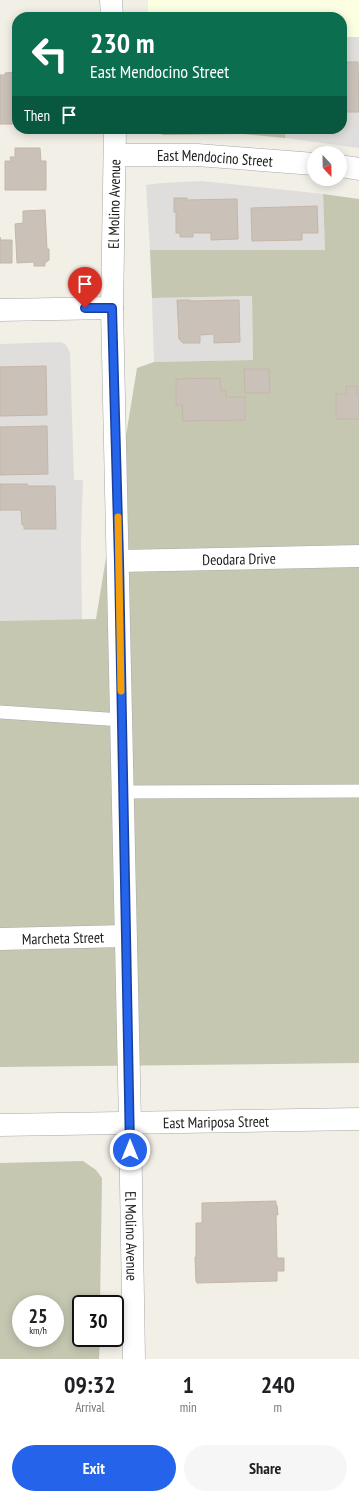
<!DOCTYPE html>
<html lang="en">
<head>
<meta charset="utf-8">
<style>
	body { margin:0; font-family:"PT Sans Narrow",sans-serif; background:#f6f6f6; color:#202124; height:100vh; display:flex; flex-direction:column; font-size:15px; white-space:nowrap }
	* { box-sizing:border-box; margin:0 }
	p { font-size:13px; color:#757577 }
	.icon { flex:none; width:22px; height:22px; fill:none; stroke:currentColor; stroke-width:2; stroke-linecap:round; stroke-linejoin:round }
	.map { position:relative; height:1359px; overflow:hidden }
	.details { display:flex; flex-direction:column; background:#fff; flex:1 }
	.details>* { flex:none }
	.guide { position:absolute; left:12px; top:12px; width:335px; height:122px; border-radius:16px; box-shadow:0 2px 10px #0003; background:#0b6e4f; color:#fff; overflow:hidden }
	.needle { width:26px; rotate:158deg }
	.fabs { position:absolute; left:307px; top:146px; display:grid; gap:8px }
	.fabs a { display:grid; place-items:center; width:40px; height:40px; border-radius:50%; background:#fff; box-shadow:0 2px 10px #0003; font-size:20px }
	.speed { position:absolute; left:12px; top:1295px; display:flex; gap:8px; font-size:20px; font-weight:700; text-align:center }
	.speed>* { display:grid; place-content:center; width:52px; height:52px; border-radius:50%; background:#fff; box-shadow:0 2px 10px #0003; line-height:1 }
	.speed small { font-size:10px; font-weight:400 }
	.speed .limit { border:2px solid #111; border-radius:6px; background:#fff; color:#111 }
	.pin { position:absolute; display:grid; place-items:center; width:34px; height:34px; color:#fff; margin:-41px -17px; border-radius:50% 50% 50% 0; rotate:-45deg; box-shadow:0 0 4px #0007 }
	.pin .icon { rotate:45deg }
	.me { position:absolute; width:44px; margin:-22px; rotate:0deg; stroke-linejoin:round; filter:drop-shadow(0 0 3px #0008) }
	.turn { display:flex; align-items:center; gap:14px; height:84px; padding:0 12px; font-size:18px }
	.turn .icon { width:52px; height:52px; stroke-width:2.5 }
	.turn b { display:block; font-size:28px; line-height:34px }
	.then { display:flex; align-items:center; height:38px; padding:0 12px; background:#0003; gap:8px; font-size:15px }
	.eta { display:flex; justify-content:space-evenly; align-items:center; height:68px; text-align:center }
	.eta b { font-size:24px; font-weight:700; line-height:28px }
	.cta { display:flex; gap:8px; margin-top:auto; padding:8px 12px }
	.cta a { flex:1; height:46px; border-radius:24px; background:#2563eb; color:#fff; font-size:16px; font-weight:700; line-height:46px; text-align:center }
	.cta a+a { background:#f6f6f6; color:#202124 }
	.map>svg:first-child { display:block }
	.residential { fill:#dfdedd }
	.education { fill:#fdffe2 }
	.construction { fill:#c6c7b1; fill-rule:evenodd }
	.building { fill:#cac2b9; stroke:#c4b6a8 }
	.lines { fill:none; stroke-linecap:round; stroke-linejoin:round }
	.service-casing { stroke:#a8a8a8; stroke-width:14 }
	.minor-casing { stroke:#a8a8a8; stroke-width:23 }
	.tertiary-casing { stroke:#a8a8a8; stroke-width:23 }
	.service { stroke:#fff; stroke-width:13 }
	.minor { stroke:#fff; stroke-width:22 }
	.tertiary { stroke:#fff; stroke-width:22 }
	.route-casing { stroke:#184099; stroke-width:10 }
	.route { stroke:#2563eb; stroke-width:7 }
	.slow { stroke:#f59e0b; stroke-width:7 }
	.labels { text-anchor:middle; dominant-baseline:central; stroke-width:4; stroke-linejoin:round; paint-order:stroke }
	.street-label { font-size:15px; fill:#212121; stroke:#fff }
</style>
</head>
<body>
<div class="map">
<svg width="359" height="1359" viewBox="0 0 359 1359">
	<rect width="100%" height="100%" fill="#f2efe7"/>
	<path class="residential" d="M 342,37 L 359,37 L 359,148 L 285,138 L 285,129 L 342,129 Z
		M 202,181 L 323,194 L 325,250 L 150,250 L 146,185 L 162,183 Z
		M 252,296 L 253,360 L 154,362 L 152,298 Z
		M 60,342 L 65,344 L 68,348 L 70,353 L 74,480 L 83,480 L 81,538 L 82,620 L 0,621 L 0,344 Z"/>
	<path class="education" d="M 148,0 L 359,0 L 359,37 L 342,37 L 342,17 L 148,17 Z"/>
	<path class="construction" d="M 148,129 L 285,129 L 285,138 L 243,134 L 163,135 Z
		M 323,194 L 359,199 L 359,1063 L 0,1067 L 0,621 L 96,619 L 137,368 L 154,362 L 253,360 L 252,296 L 152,298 L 150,250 L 325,250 Z
		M 83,1161 L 96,1170 L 102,1178 L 100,1304 L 81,1304 L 81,1338 L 100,1338 L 99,1359 L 0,1359 L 0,1163 ZM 21,1304 L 55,1304 L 55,1338 L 21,1338 Z"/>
	<path class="building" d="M 342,62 L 358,62 L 359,112 L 342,112 Z
		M 17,72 L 17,124 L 0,124 L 0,75 L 5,75 L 5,73 Z
		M 15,148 L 40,148 L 41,161 L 46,161 L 46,190 L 5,190 L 5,161 L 11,161 L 10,157 L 15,157 Z
		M 174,198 L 187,198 L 187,200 L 237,199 L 238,239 L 211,240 L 211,233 L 193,233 L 193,237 L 180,237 L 180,233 L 176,233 L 176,212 L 174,212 Z
		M 317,206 L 318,233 L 302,233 L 302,240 L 252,241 L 251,208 Z
		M 45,210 L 47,249 L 49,249 L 49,260 L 45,263 L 45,266 L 34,266 L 34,262 L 17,263 L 15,224 L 23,223 L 23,211 Z
		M 0,237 L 0,240 L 12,240 L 12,263 L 0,263 Z
		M 177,300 L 190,300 L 190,301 L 239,300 L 240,342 L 214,343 L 214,334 L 200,335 L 200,343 L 183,343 L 179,339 Z
		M 46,366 L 47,415 L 0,416 L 0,367 Z
		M 244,369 L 269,369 L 270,393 L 245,393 Z
		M 220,378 L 221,391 L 226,390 L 226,397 L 245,397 L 245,420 L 183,421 L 182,405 L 176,405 L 176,379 Z
		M 346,386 L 357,386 L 357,394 L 359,394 L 359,419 L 336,419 L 336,394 L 346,394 Z
		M 47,426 L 48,474 L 0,475 L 0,427 Z
		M 0,484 L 27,484 L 28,486 L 55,486 L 56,529 L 24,529 L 24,525 L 22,525 L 21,510 L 0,510 Z
		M 276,1201 L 276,1204 L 277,1205 L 278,1215 L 276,1214 L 277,1258 L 284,1258 L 284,1271 L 277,1271 L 277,1281 L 197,1283 L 196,1281 L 195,1257 L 196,1257 L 196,1223 L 202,1223 L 202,1203 Z"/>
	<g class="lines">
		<g class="service-casing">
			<path id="service" d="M 0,712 L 122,720
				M 123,792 L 359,791"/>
		</g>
		<g class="minor-casing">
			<g id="minor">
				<path id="s1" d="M 115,155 L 197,155 L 314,164"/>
				<path d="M 340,166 L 359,169"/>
				<path d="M 0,310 L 112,308"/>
				<path id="s2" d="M 119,561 L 359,556"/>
				<path id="s3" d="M 0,939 L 125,936"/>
				<path id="s4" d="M 130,1123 L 134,1359"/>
			</g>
		</g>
		<g class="tertiary-casing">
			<g id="tertiary">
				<path d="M 111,0 L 112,17"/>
				<path d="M 115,129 L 112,308 L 130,1123"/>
				<path id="s5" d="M 0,1125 L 359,1119"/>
			</g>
		</g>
		<use href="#service" class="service"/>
		<use href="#minor" class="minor"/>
		<use href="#tertiary" class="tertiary"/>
	</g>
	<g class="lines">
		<g class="route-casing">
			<path id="route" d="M 85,308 L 112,308 L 119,561 L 130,1150"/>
		</g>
		<use href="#route" class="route"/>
		<path class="slow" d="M 118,517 L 121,691"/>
	</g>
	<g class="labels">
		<g class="street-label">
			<text stroke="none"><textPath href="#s1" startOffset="100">East Mendocino Street</textPath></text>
			<text transform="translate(114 204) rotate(-89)">El Molino Avenue</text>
			<text stroke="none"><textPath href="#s2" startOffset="120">Deodara Drive</textPath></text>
			<text stroke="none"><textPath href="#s3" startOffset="63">Marcheta Street</textPath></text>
			<text stroke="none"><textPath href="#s5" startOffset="216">East Mariposa Street</textPath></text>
			<text stroke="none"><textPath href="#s4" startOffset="113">El Molino Avenue</textPath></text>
		</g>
	</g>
</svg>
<div class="fabs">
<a><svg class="needle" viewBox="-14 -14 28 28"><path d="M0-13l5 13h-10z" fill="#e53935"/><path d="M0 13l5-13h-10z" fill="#757577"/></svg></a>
</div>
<div class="speed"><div>25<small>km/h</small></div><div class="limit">30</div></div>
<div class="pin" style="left:85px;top:308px;background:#d93025"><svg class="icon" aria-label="arrive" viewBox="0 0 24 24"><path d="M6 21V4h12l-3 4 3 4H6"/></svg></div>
<svg class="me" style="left:130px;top:1150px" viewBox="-20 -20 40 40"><circle r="17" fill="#2563eb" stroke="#fff" stroke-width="3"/><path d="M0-11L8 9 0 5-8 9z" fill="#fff"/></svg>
<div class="guide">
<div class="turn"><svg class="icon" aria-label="left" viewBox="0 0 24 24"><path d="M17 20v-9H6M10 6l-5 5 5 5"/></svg><div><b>230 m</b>East Mendocino Street</div></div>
<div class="then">Then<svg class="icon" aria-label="arrive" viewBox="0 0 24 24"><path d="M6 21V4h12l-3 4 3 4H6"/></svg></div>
</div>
</div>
<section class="details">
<div class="eta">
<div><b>09:32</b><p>Arrival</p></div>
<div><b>1</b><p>min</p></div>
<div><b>240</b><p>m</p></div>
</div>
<div class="cta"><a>Exit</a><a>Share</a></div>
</section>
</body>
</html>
